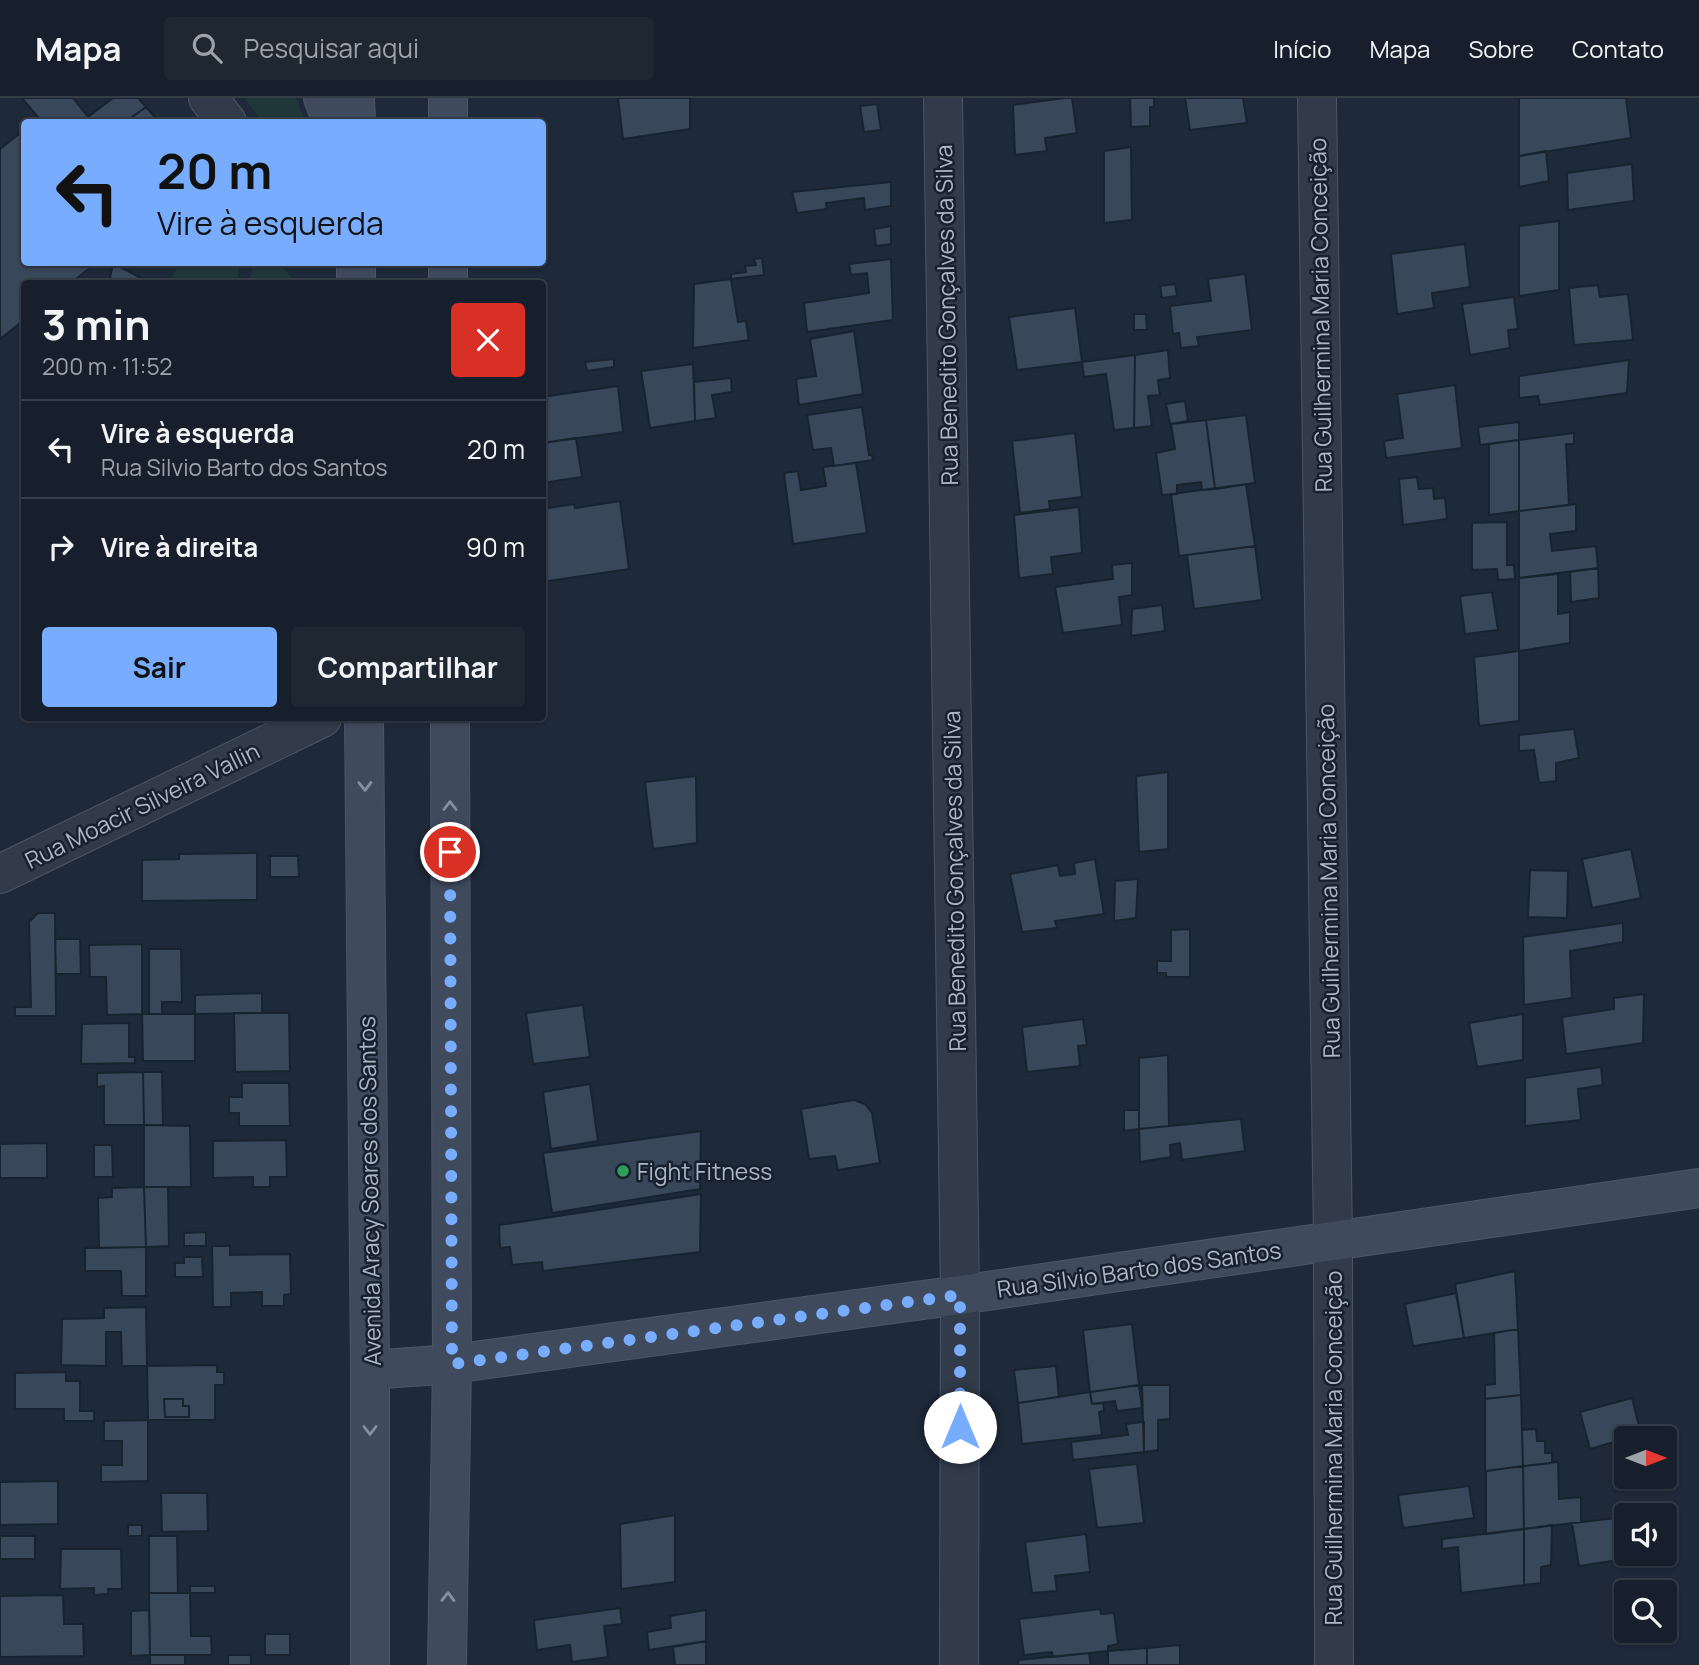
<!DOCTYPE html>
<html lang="pt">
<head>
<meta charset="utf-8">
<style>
	body { margin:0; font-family:Manrope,sans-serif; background:#1f2733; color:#f1f3f6; height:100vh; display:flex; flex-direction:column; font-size:26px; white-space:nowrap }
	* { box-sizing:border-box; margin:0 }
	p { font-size:23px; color:#9ea2a9 }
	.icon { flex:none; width:38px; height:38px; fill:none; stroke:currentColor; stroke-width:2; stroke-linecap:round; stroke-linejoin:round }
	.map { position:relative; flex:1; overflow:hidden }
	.side { position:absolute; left:21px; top:182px; width:525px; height:441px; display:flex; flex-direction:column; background:#161f2b; border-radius:7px; box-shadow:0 2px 5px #0004,0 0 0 2px #353d47 }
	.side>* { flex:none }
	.hud { position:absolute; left:21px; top:21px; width:525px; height:147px; border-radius:7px; box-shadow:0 2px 5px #0004,0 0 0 2px #353d47; background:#78acff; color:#111; overflow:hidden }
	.needle { width:46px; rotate:90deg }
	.fabs { position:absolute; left:1614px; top:1328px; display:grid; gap:14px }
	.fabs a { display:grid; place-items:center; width:63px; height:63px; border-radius:7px; background:#161f2b; box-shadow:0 2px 5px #0004,0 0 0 2px #353d47; font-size:35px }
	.pin { position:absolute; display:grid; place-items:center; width:60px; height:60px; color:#fff; margin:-30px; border:4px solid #fff; border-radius:50%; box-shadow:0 2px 7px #0007 }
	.me { position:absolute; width:77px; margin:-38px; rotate:0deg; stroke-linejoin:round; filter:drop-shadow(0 0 5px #0008) }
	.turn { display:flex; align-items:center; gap:24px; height:147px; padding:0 21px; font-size:32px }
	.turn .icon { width:91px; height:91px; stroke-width:2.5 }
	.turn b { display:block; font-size:49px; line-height:60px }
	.round { display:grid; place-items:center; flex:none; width:74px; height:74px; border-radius:7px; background:#1f2733 }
	.summary { display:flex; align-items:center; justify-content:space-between; height:119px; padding:0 21px }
	h1 { font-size:42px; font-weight:700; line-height:52px }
	.cta { display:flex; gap:14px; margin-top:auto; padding:14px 21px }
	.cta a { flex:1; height:80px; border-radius:7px; background:#78acff; color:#111; font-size:28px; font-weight:700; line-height:80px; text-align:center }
	.cta a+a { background:#1f2733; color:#f1f3f6 }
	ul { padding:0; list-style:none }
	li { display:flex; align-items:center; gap:21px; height:98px; padding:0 21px; border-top:2px solid #353d47 }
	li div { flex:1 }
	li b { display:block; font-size:26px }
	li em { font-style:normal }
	header { display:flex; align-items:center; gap:42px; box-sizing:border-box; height:98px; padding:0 35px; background:#161f2b; border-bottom:2px solid #353d47 }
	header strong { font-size:33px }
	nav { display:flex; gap:38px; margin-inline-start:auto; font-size:24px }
	.search { width:490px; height:63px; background:#1f2733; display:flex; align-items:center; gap:18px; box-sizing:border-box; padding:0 24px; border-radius:7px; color:#9ea2a9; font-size:26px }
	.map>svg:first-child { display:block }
	.green { fill:#20373a }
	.building { fill:#39475a; stroke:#192330; stroke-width:2 }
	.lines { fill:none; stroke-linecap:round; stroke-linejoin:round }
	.street-casing { stroke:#4c5665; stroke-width:40 }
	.secondary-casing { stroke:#4c5665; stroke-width:40 }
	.street { stroke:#313b4a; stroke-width:38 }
	.secondary { stroke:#3f4a5d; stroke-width:38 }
	.oneway { stroke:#8590a2 }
	.route { stroke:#78acff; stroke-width:12; stroke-dasharray:0 21.6 }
	.leisure-dot { fill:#2e9e5b; stroke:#17212e; stroke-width:2.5 }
	.labels { text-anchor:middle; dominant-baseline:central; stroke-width:5; stroke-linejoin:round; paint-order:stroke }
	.street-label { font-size:23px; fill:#abb6c7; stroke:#17212e }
	.poi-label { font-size:23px; fill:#abb6c7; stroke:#17212e; text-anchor:start }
</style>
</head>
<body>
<header>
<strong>Mapa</strong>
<div class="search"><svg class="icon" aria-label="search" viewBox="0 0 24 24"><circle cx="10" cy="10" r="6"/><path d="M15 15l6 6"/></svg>Pesquisar aqui</div>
<nav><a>Início</a><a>Mapa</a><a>Sobre</a><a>Contato</a></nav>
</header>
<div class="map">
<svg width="1699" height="1567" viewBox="0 0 1699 1567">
	<rect width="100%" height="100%" fill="#1e2939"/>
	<path class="green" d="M 244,0 L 296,0 L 305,24 L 263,24 Z
		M 180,164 L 240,165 L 237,185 L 169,185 Z
		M 254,165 L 279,165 L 296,185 L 249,185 Z"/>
	<path class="building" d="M 22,0 L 73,0 L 92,24 L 42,24 Z
		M 113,0 L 138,0 L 146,9 L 125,24 L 113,24 L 109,20 L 104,24 L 92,24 L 88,19 Z
		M 618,0 L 690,0 L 690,31 L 623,41 Z
		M 1065,0 L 1072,0 L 1077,35 L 1045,40 L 1047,53 L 1015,57 L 1013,7 Z
		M 1130,0 L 1154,0 L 1154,9 L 1150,9 L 1150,28 L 1131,29 Z
		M 1185,0 L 1243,0 L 1247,25 L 1190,32 Z
		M 1519,0 L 1626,0 L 1631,40 L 1519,58 Z
		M 877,6 L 881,32 L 864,34 L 860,8 Z
		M 146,9 L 159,24 L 125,24 Z
		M 24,32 L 24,164 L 97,164 L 70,186 L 24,186 L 24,222 L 0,241 L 0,51 Z
		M 1131,49 L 1132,122 L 1104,125 L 1104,53 Z
		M 1546,53 L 1549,83 L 1519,89 L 1519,58 Z
		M 1632,66 L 1634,103 L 1568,112 L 1567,75 Z
		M 891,84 L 891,108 L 865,112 L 864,100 L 826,105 L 827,111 L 797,115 L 792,94 Z
		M 1559,123 L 1559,192 L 1519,198 L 1519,128 Z
		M 891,128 L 891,146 L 876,148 L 874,131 Z
		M 1465,146 L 1470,189 L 1432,195 L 1434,210 L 1397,216 L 1391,156 Z
		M 762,160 L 764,177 L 731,181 L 731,176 L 746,174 L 745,168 L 756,167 L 754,161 Z
		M 891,161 L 893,222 L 807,234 L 804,205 L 869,195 L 867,175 L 851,177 L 849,166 Z
		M 113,165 L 152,186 L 109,186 Z
		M 1245,176 L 1252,232 L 1197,239 L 1199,248 L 1181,250 L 1179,235 L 1173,236 L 1170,208 L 1211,203 L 1208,181 Z
		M 731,181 L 738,224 L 746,223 L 749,242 L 693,250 L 694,186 Z
		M 1175,186 L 1177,198 L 1162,200 L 1160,188 Z
		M 1598,187 L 1600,199 L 1628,196 L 1633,242 L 1574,247 L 1569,190 Z
		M 1514,199 L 1518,231 L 1508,232 L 1510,250 L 1470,257 L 1462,206 Z
		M 1075,210 L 1082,264 L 1017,272 L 1009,219 Z
		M 1134,216 L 1146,216 L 1147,232 L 1134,232 Z
		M 854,233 L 863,296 L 799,307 L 796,281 L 816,278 L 810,241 Z
		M 1168,252 L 1170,280 L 1158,282 L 1160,297 L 1148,298 L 1152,328 L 1134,330 L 1135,257 Z
		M 1135,257 L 1134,330 L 1114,332 L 1106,276 L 1084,279 L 1082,264 Z
		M 614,261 L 614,269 L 587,273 L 585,264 Z
		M 1629,262 L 1627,295 L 1540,307 L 1538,298 L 1519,300 L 1519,278 Z
		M 693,266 L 695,323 L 650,330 L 641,273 Z
		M 731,280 L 732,294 L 712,297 L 716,320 L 695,323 L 694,284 Z
		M 1455,287 L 1462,350 L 1386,360 L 1384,343 L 1403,340 L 1397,296 Z
		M 618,288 L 623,334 L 542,345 L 542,299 Z
		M 1185,303 L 1188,323 L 1170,326 L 1166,306 Z
		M 862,309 L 869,357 L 872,357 L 873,362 L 834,368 L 831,350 L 813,352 L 807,317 Z
		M 1246,317 L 1255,385 L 1215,391 L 1206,322 Z
		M 1206,322 L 1215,391 L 1202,392 L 1201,384 L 1177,387 L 1177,396 L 1162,397 L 1156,355 L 1175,351 L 1171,326 Z
		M 1519,324 L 1519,342 L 1480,347 L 1478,329 Z
		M 1075,335 L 1082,399 L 1049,403 L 1050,411 L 1020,415 L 1012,343 Z
		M 1574,335 L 1574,346 L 1566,346 L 1569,407 L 1519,413 L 1519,342 Z
		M 576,340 L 582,379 L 542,385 L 542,345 Z
		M 1519,342 L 1519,413 L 1489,417 L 1489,346 Z
		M 856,365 L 867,435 L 793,446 L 784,375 L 798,373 L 801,392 L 826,388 L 823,369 Z
		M 1417,379 L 1419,391 L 1433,390 L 1434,401 L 1445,400 L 1447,421 L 1403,427 L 1399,381 Z
		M 1246,386 L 1255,448 L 1179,458 L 1171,396 Z
		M 620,403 L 629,471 L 542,484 L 542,411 L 574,406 L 575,410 Z
		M 1576,406 L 1576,433 L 1550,436 L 1552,453 L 1596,448 L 1598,470 L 1519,480 L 1519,413 Z
		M 1079,409 L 1082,455 L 1051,459 L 1053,476 L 1019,480 L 1014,417 Z
		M 1507,424 L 1507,467 L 1514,467 L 1515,481 L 1498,482 L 1497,471 L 1472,472 L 1472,425 Z
		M 1255,448 L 1262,502 L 1194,511 L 1187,457 Z
		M 1132,465 L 1132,497 L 1119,499 L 1122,527 L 1063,535 L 1055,489 L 1113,481 L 1112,467 Z
		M 1598,470 L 1599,500 L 1571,504 L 1570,474 Z
		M 1558,476 L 1558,516 L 1570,514 L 1570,545 L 1519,553 L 1519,480 Z
		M 1492,494 L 1498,532 L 1465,536 L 1460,498 Z
		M 1162,507 L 1165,533 L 1131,538 L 1132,511 Z
		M 1519,553 L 1519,623 L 1479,628 L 1474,559 Z
		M 1574,631 L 1579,660 L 1556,665 L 1556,683 L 1539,685 L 1534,652 L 1519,653 L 1519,637 Z
		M 1168,674 L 1168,751 L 1139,754 L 1136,678 Z
		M 696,678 L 697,745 L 653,751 L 645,684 Z
		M 1631,751 L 1641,800 L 1592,810 L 1582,761 Z
		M 257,755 L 257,802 L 142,803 L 142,762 L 179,761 L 179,756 Z
		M 270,758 L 298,758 L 299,779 L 270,779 Z
		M 1095,761 L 1104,816 L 1055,823 L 1057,830 L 1022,834 L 1010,776 L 1058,767 L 1060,778 L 1075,776 L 1074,765 Z
		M 1530,772 L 1568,773 L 1567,820 L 1528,819 Z
		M 1138,781 L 1136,820 L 1114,823 L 1115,783 Z
		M 38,815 L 55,815 L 56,918 L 15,918 L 15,909 L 31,909 L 29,824 Z
		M 1623,825 L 1623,844 L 1570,853 L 1572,900 L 1524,907 L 1523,839 Z
		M 1190,831 L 1190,879 L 1166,879 L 1166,875 L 1157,875 L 1157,863 L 1171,863 L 1171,832 Z
		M 55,841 L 80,841 L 81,876 L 56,876 Z
		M 142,846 L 142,916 L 107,917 L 106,879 L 90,879 L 89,847 Z
		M 149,851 L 181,851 L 182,904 L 162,904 L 162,916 L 149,916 Z
		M 262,895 L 262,915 L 195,916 L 195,897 Z
		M 1644,896 L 1643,945 L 1566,956 L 1562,919 L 1614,911 L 1614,900 Z
		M 583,907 L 590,959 L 533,966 L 526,915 Z
		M 234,915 L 289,915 L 290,973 L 235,974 Z
		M 142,916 L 195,916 L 195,963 L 143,963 Z
		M 1523,916 L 1523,962 L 1477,969 L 1469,925 Z
		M 1083,921 L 1087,947 L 1078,948 L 1080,968 L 1027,974 L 1022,929 Z
		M 129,925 L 129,959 L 135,959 L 135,965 L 81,966 L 82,926 Z
		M 1168,957 L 1169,1028 L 1139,1031 L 1139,960 Z
		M 1601,969 L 1603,987 L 1578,991 L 1581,1022 L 1525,1028 L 1525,980 Z
		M 143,974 L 162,974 L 163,1027 L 144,1027 Z
		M 143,974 L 144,1027 L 104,1027 L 104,988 L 97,989 L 97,975 Z
		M 242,985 L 289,985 L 290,1028 L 239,1028 L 239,1015 L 229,1015 L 229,999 L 242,999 Z
		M 590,986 L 598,1043 L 551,1051 L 543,994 Z
		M 854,1002 L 865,1006 L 872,1015 L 880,1065 L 838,1072 L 835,1058 L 809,1061 L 801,1011 Z
		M 1124,1012 L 1139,1012 L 1139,1031 L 1124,1033 Z
		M 1241,1021 L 1245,1053 L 1182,1062 L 1180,1045 L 1170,1047 L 1171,1059 L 1140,1064 L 1139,1031 Z
		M 144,1027 L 190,1028 L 191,1089 L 144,1089 Z
		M 701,1033 L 700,1091 L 552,1115 L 543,1055 Z
		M 286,1042 L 287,1079 L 270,1079 L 270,1089 L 253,1089 L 253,1079 L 213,1080 L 213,1043 Z
		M 47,1045 L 47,1080 L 0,1080 L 0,1046 Z
		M 94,1047 L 112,1047 L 113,1079 L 94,1079 Z
		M 144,1089 L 146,1149 L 99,1150 L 98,1100 L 112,1099 L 112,1090 Z
		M 144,1089 L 168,1089 L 169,1148 L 146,1149 Z
		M 701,1096 L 700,1154 L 543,1173 L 542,1164 L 512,1167 L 510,1149 L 500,1150 L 499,1127 Z
		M 206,1134 L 206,1148 L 184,1148 L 184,1135 Z
		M 212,1148 L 230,1148 L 230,1157 L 290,1156 L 291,1196 L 284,1197 L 284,1208 L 262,1208 L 262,1194 L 231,1195 L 231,1209 L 213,1209 Z
		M 146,1149 L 146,1198 L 122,1198 L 121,1173 L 85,1173 L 85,1150 Z
		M 184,1159 L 202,1159 L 203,1179 L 175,1179 L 175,1165 L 184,1165 Z
		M 1515,1173 L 1518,1231 L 1464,1240 L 1455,1186 Z
		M 1456,1195 L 1464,1240 L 1413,1248 L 1405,1206 Z
		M 146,1209 L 147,1268 L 122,1268 L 121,1234 L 106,1234 L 106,1268 L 61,1267 L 62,1221 L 104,1220 L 104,1210 Z
		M 1132,1226 L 1139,1287 L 1090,1294 L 1083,1232 Z
		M 1518,1231 L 1521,1297 L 1485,1301 L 1485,1287 L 1495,1286 L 1494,1235 Z
		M 217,1267 L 217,1274 L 224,1274 L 224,1287 L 215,1287 L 215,1322 L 148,1322 L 147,1268 Z
		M 1056,1268 L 1059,1299 L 1018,1305 L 1014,1272 Z
		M 66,1274 L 66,1283 L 80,1283 L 80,1313 L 94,1313 L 94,1323 L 64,1323 L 64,1311 L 15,1311 L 15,1275 Z
		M 1139,1287 L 1142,1310 L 1117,1313 L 1115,1303 L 1092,1306 L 1090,1294 Z
		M 1142,1287 L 1170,1287 L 1170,1321 L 1158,1322 L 1158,1352 L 1144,1354 L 1144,1324 L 1143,1324 Z
		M 1090,1294 L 1092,1306 L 1103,1305 L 1104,1313 L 1099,1314 L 1102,1337 L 1022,1346 L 1018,1305 Z
		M 1521,1297 L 1523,1368 L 1485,1373 L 1485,1301 Z
		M 1632,1300 L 1641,1336 L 1590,1351 L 1580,1314 Z
		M 164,1301 L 183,1301 L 183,1308 L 189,1308 L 189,1319 L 165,1319 Z
		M 148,1322 L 148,1383 L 101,1384 L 101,1367 L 122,1367 L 122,1343 L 104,1343 L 104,1323 Z
		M 1143,1324 L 1144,1354 L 1073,1362 L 1071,1344 L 1128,1337 L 1126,1326 Z
		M 1536,1331 L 1537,1343 L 1545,1343 L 1545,1355 L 1552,1355 L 1552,1365 L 1523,1368 L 1522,1332 Z
		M 1558,1364 L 1559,1401 L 1581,1399 L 1581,1424 L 1524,1431 L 1523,1368 Z
		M 1137,1366 L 1144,1425 L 1097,1430 L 1089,1371 Z
		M 1523,1368 L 1524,1431 L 1486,1436 L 1486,1373 Z
		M 58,1383 L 58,1426 L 0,1427 L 0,1384 Z
		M 1469,1388 L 1474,1420 L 1403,1430 L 1398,1397 Z
		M 161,1395 L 207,1395 L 208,1433 L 162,1434 Z
		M 675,1417 L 675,1484 L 621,1491 L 620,1426 Z
		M 1626,1419 L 1626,1456 L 1644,1456 L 1644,1458 L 1579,1468 L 1572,1425 Z
		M 128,1427 L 142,1427 L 142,1438 L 128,1438 Z
		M 1552,1427 L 1551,1467 L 1541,1469 L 1541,1485 L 1524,1487 L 1524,1431 Z
		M 1524,1431 L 1524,1487 L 1461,1495 L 1458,1449 L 1442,1451 L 1442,1441 Z
		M 1086,1436 L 1090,1474 L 1055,1478 L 1057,1493 L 1032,1495 L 1025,1444 Z
		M 0,1438 L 35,1438 L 35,1461 L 0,1461 Z
		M 149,1438 L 177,1438 L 178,1495 L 149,1495 Z
		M 61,1451 L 121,1451 L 122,1491 L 108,1491 L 108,1496 L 94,1497 L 94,1490 L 60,1491 Z
		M 190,1488 L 215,1488 L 215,1495 L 190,1495 Z
		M 149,1495 L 190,1495 L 191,1538 L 211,1538 L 212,1557 L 150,1557 Z
		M 63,1497 L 64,1526 L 83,1526 L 84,1558 L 0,1559 L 0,1498 Z
		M 620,1510 L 622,1526 L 604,1528 L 608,1559 L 572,1564 L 570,1547 L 537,1552 L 534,1522 Z
		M 1100,1511 L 1101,1516 L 1114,1515 L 1118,1546 L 1108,1548 L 1108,1553 L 1053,1559 L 1052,1554 L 1024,1557 L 1019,1521 Z
		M 149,1512 L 150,1557 L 131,1558 L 131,1513 Z
		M 706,1512 L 706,1543 L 649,1552 L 647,1534 L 671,1530 L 670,1518 Z
		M 265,1536 L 290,1536 L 290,1557 L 265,1557 Z
		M 706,1543 L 706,1567 L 675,1567 L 673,1549 Z
		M 1180,1547 L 1180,1567 L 1147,1567 L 1147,1550 Z
		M 1147,1550 L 1147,1567 L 1108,1567 L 1108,1553 Z
		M 1089,1555 L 1091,1567 L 1018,1567 L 1018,1562 Z
		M 150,1557 L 185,1557 L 185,1567 L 150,1567 Z
		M 228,1557 L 251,1557 L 251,1567 L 228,1567 Z"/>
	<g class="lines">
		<g class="street-casing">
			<path id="street" d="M 208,0 L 227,24
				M 943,0 L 960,1197 L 959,1567
				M 1317,0 L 1333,1144 L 1334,1567
				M 0,776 L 322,620"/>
		</g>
		<g class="secondary-casing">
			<path id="secondary" d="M 323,0 L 333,24
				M 355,0 L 356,24
				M 448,0 L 448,24
				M 448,164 L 448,186
				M 356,186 L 356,164
				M 364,620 L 370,1272 L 370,1567
				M 370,1272 L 452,1266 L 960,1197 L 1699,1090
				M 447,1567 L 452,1266 L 450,620"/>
		</g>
		<use href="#street" class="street"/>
		<use href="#secondary" class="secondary"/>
	</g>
	<defs><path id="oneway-chevron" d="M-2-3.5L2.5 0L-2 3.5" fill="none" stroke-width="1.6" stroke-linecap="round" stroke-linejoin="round" transform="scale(1.75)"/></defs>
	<g class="oneway">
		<use href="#oneway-chevron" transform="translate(365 688) rotate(89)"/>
		<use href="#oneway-chevron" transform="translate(450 708) rotate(-90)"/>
		<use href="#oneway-chevron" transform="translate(370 1332) rotate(90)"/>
		<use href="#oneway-chevron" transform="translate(448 1499) rotate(-89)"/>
	</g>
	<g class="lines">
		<path class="route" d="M 450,754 L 452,1266 L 960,1197 L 960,1329"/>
	</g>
	<circle class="leisure-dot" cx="623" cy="1073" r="7"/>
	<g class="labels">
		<g class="street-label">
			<text transform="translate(946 217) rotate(-91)">Rua Benedito Gonçalves da Silva</text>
			<text transform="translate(1320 217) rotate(-91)">Rua Guilhermina Maria Conceição</text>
			<text transform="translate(142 707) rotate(-26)">Rua Moacir Silveira Vallin</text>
			<text transform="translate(954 783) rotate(-91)">Rua Benedito Gonçalves da Silva</text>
			<text transform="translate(1328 783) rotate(-91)">Rua Guilhermina Maria Conceição</text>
			<text transform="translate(369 1093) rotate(-91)">Avenida Aracy Soares dos Santos</text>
			<text transform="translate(1139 1171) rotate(-8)">Rua Silvio Barto dos Santos</text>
			<text transform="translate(1333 1350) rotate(-90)">Rua Guilhermina Maria Conceição</text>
		</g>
		<g class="poi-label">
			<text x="637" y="1073">Fight Fitness</text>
		</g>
	</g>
</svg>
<div class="fabs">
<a><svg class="needle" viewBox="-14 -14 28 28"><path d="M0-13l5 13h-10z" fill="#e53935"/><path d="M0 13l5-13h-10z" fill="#9ea2a9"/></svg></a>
<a><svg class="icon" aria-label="sound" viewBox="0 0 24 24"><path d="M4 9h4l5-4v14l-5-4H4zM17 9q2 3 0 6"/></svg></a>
<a><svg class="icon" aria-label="search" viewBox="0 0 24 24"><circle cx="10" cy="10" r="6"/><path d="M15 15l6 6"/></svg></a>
</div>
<div class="pin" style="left:450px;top:754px;background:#d93025"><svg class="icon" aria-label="arrive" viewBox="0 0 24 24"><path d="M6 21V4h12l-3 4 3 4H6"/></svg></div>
<svg class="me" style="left:960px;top:1329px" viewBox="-20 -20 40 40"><circle r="19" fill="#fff"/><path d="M0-13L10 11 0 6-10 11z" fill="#78acff"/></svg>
<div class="hud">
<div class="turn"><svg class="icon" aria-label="left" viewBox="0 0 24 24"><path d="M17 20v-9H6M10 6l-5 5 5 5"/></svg><div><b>20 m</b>Vire à esquerda</div></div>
</div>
<section class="side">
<div class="summary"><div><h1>3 min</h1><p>200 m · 11:52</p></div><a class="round" style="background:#d93025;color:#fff"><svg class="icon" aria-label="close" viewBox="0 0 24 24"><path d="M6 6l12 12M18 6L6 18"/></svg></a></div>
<ul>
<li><svg class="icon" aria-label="left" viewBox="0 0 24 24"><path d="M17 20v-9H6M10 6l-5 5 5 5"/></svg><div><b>Vire à esquerda</b><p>Rua Silvio Barto dos Santos</p></div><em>20 m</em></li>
<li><svg class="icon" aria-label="right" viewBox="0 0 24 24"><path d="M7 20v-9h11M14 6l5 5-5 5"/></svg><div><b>Vire à direita</b></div><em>90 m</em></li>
</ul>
<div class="cta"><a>Sair</a><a>Compartilhar</a></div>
</section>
</div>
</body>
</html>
